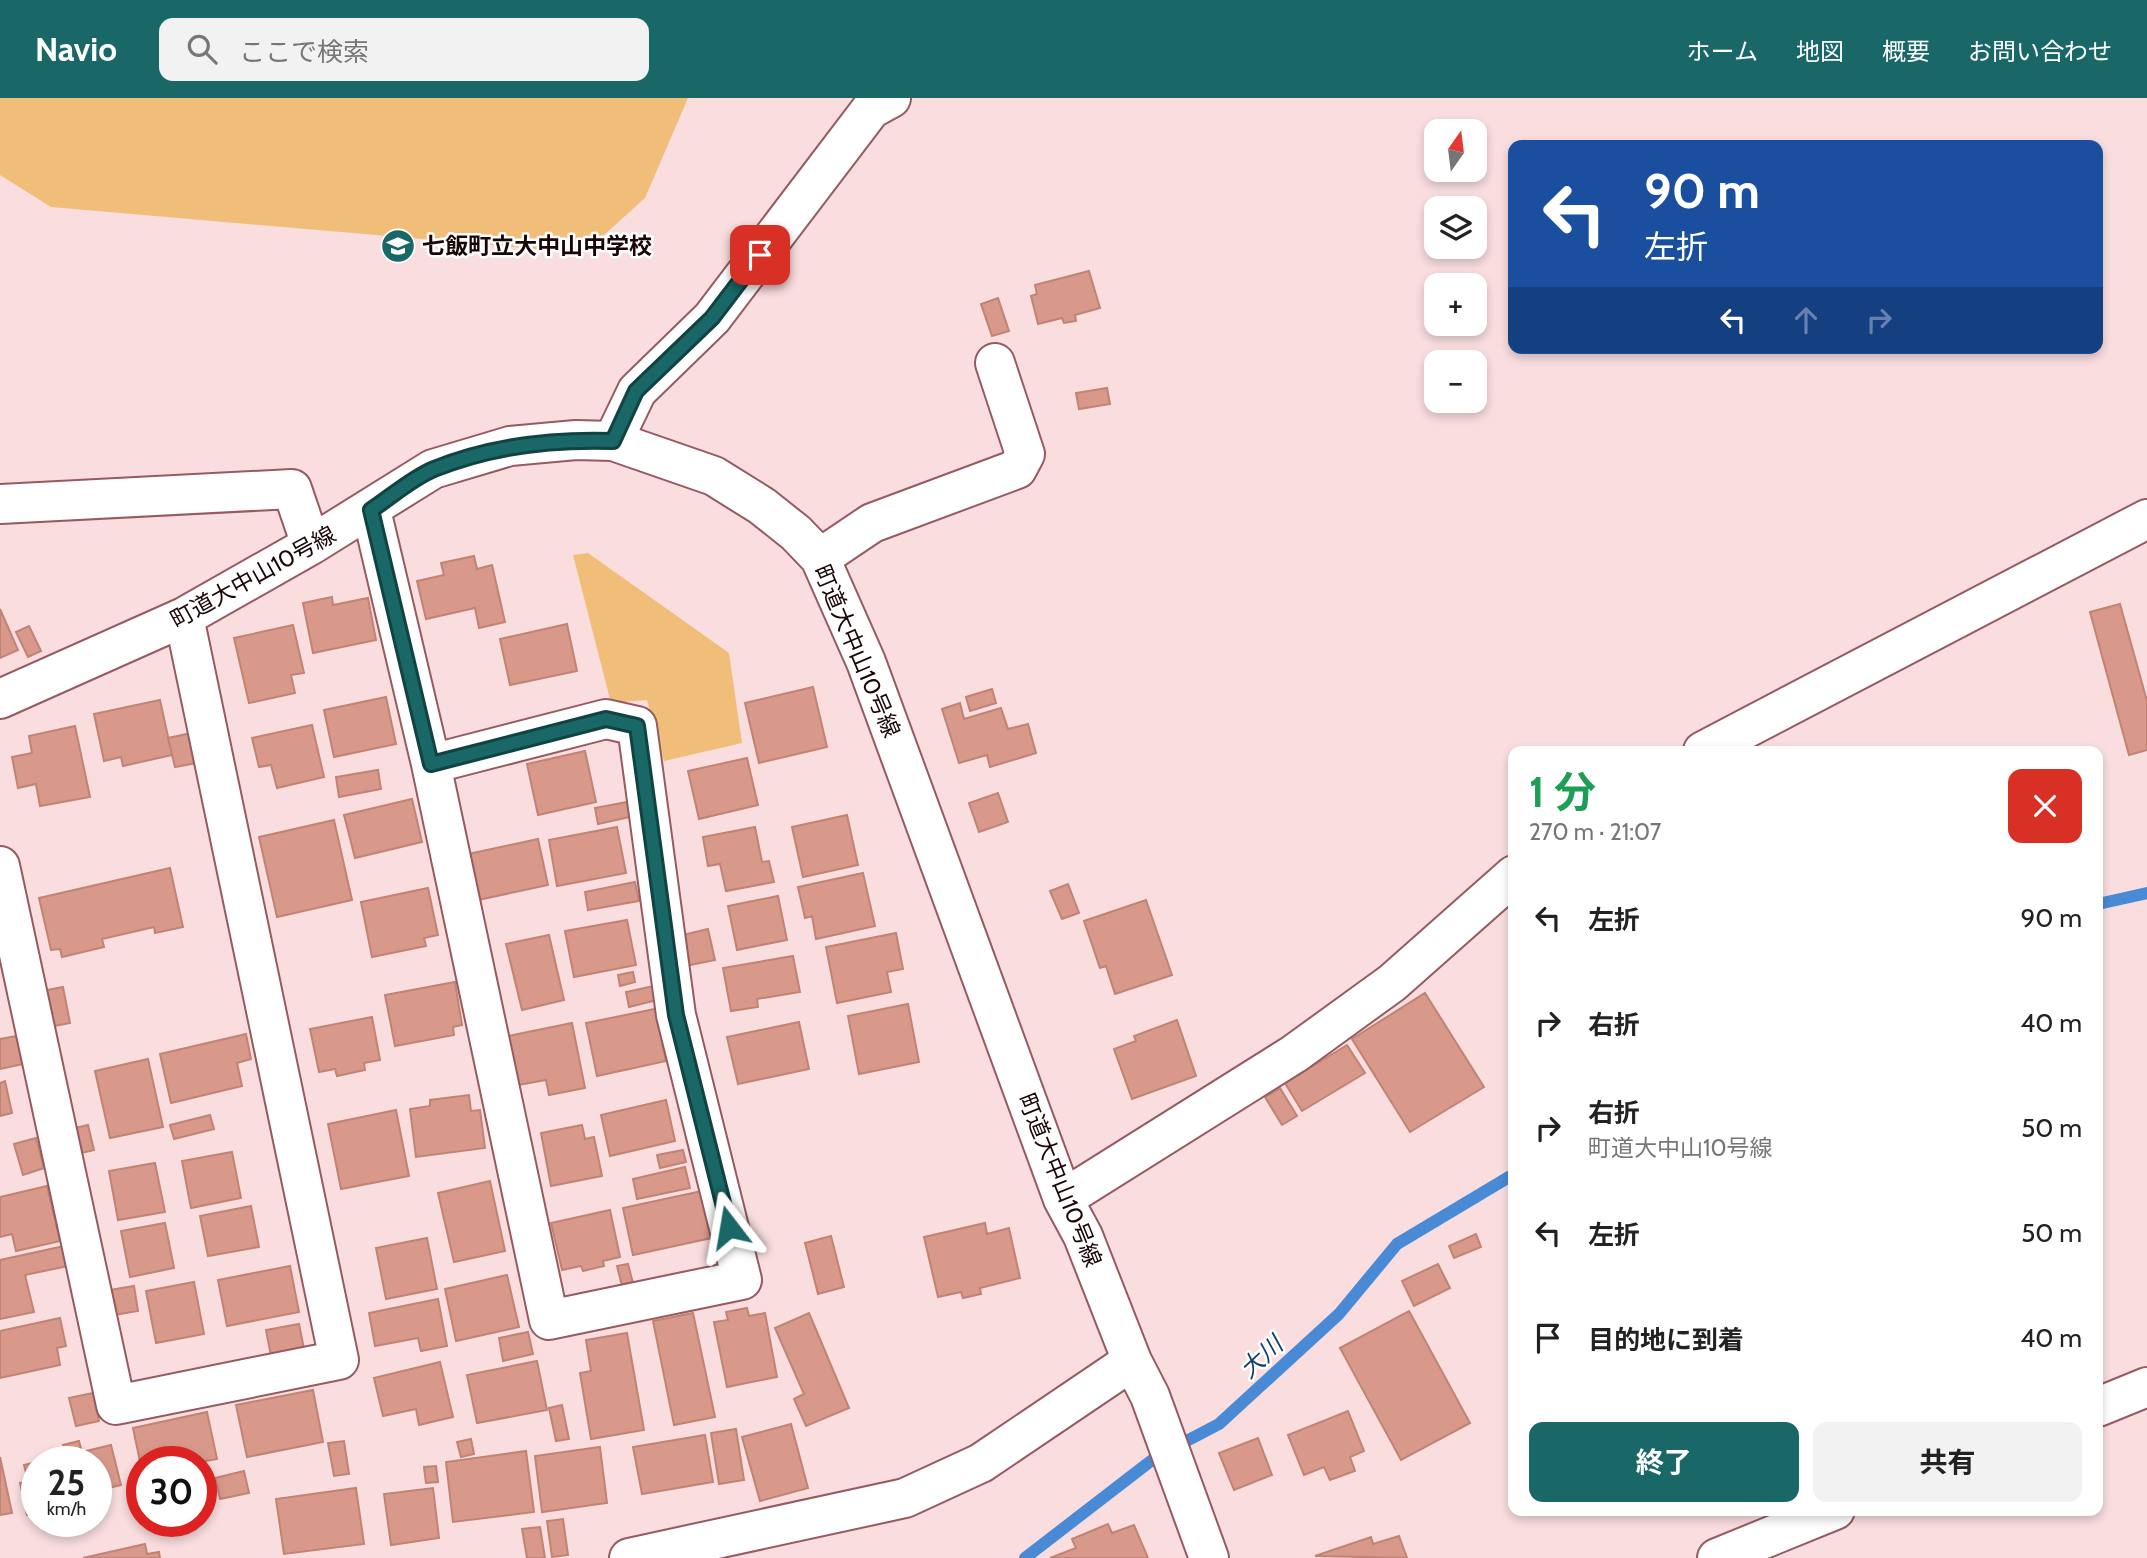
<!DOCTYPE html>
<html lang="ja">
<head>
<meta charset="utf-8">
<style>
	body { margin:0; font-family:Cabin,"Noto Sans JP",sans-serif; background:#f2f2f2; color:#222; height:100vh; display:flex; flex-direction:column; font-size:26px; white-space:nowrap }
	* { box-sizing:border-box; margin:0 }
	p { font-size:23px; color:#767676 }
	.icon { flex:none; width:38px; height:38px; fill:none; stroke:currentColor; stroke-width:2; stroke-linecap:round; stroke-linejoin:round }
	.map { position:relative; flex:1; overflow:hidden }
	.side { position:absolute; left:1508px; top:648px; width:595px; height:770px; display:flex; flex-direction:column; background:#fff; border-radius:14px; box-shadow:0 4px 10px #0003 }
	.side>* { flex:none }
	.hud { position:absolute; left:1508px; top:42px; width:595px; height:214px; border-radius:14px; box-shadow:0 4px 10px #0003; background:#1a4fa0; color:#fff; overflow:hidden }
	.needle { width:46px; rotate:14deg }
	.tools { position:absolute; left:1424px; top:21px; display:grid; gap:14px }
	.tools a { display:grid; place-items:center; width:63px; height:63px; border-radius:14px; background:#fff; box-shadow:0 4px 10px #0003; font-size:35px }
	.speed { position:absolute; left:21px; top:1348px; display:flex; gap:14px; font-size:35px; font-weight:700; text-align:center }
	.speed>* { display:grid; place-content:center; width:91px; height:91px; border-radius:50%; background:#fff; box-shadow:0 4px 10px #0003; line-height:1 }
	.speed small { font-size:18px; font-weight:400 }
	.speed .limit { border:10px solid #d22; background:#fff; color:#111 }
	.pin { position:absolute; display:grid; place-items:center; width:60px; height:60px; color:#fff; margin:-30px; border-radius:14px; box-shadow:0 4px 10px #0006 }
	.me { position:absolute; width:77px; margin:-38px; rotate:346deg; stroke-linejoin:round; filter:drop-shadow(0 0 5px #0008) }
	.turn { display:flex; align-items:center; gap:24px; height:147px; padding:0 21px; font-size:32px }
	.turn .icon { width:91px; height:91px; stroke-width:2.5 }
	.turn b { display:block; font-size:49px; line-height:60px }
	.lanes { display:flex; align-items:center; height:66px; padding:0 21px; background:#0003; justify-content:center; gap:35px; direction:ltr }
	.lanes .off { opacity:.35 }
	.round { display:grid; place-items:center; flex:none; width:74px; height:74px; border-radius:14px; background:#f2f2f2 }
	.head { display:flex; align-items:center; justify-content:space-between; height:119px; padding:0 21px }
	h1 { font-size:42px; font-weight:700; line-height:52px; color:#1e9e55 }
	.primary-button { display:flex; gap:14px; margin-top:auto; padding:14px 21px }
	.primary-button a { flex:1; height:80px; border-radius:14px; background:#196766; color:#fff; font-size:28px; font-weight:700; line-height:80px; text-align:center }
	.primary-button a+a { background:#f2f2f2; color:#222 }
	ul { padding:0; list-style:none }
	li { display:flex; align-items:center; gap:21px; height:105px; padding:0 21px }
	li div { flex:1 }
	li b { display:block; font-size:26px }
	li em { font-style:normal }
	header { display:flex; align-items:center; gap:42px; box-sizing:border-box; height:98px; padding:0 35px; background:#196766; color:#fff }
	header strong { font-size:33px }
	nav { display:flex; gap:38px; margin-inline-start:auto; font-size:24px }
	.search { width:490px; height:63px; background:#f2f2f2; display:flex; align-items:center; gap:18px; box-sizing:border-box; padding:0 24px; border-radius:14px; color:#767676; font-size:26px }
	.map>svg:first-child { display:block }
	.green { fill:#f1be7a }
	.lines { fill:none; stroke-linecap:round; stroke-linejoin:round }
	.stream { stroke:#488ad6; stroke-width:12 }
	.building { fill:#d8998a; stroke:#c08374; stroke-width:2 }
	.minor-casing { stroke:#965a60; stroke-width:42 }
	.minor { stroke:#fff; stroke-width:38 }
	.route-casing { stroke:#104342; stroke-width:18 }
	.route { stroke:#196766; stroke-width:12 }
	.labels { text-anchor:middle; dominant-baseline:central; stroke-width:5; stroke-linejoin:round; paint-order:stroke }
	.poi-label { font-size:23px; font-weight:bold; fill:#1a0507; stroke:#fff; text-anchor:start }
	.street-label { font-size:23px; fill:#1a0507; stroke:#fff }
	.water-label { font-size:24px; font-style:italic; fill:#103f70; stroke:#fff }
</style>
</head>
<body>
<header>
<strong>Navio</strong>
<div class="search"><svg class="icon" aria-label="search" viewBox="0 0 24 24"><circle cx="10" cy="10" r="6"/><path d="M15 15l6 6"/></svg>ここで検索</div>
<nav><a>ホーム</a><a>地図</a><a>概要</a><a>お問い合わせ</a></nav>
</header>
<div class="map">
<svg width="2147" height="1460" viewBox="0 0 2147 1460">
	<rect width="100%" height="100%" fill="#f9dddf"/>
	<path class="green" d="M 0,0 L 688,0 L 645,100 L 584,155 L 51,109 L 0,77 Z
		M 588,455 L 729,555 L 742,645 L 664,663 L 647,602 L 611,605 L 573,457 Z"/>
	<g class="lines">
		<path class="stream" d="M 2098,806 L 2147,795
			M 1025,1460 L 1156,1359 L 1219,1326 L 1339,1216 L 1397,1146 L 1514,1076"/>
	</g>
	<path class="building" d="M 1089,173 L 1100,210 L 1075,217 L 1076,223 L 1064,225 L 1062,220 L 1038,226 L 1031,198 L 1037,196 L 1035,187 Z
		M 998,200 L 1009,233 L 992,238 L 981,206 Z
		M 1107,290 L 1110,306 L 1079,311 L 1076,295 Z
		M 474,458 L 477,471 L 492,467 L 505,524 L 479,530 L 475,510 L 426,521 L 417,483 L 444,477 L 441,465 Z
		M 332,499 L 333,507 L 368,500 L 376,542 L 313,555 L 303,505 Z
		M 2120,506 L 2147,603 L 2147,652 L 2129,657 L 2090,514 Z
		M 0,511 L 18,552 L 0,560 Z
		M 567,526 L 577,573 L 510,587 L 500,541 Z
		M 293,527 L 304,575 L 291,577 L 295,595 L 249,605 L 234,540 Z
		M 29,528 L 41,553 L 28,559 L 16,534 Z
		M 813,589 L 827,649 L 759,665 L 745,605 Z
		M 992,591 L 996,605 L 970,613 L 966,599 Z
		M 386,599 L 396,646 L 334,659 L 324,612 Z
		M 160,602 L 172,657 L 123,668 L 121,659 L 104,663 L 94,616 Z
		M 960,605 L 964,621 L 1001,610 L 1008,631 L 1028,626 L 1036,655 L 990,669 L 987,657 L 959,665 L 942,611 Z
		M 312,627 L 324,679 L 277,690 L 271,667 L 259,669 L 252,640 Z
		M 75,628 L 90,699 L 40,708 L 36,686 L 18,690 L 12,659 L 32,655 L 29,638 Z
		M 191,635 L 197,665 L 175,669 L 168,640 Z
		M 585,653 L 596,704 L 538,717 L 527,666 Z
		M 747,660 L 758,707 L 699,721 L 688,673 Z
		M 378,672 L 381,691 L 339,699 L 336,679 Z
		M 998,695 L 1008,724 L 979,734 L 969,705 Z
		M 412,701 L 422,744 L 355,760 L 344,717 Z
		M 627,704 L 630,719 L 598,726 L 595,710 Z
		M 847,717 L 858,767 L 803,779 L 792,729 Z
		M 334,722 L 352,802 L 277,819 L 259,739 Z
		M 617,729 L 626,775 L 557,788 L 549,742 Z
		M 755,729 L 762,764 L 769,763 L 774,784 L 726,793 L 720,766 L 708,768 L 703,739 Z
		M 538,741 L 548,787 L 478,802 L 468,756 Z
		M 170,770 L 183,829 L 155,835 L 154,829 L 102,841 L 104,849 L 62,859 L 60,851 L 51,852 L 39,800 Z
		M 863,775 L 875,828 L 816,841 L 812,818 L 805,820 L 798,789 Z
		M 635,784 L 639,803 L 588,812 L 585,794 Z
		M 1068,786 L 1079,815 L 1062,821 L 1050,793 Z
		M 428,790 L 438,837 L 424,840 L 426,848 L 372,859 L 361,804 Z
		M 778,798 L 787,842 L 737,852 L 728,808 Z
		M 1146,802 L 1172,877 L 1115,896 L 1106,868 L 1100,870 L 1084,823 Z
		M 627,822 L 636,867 L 574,879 L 565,833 Z
		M 708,831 L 715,862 L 690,867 L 683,837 Z
		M 896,835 L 903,871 L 887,874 L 891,894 L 837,905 L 826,849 Z
		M 549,837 L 564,902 L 522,912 L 506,846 Z
		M 793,858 L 800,894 L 757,901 L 758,909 L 731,913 L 723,870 Z
		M 633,874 L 635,884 L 620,888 L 618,877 Z
		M 455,884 L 462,927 L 453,929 L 454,937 L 395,948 L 385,897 Z
		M 654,888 L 657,902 L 629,909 L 626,894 Z
		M 63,889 L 70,925 L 49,929 L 42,893 Z
		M 1425,895 L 1484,989 L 1410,1034 L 1352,941 Z
		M 908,906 L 919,964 L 859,976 L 848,918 Z
		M 655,911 L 666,963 L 597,978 L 586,925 Z
		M 372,919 L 380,962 L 364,965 L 365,972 L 337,978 L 335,971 L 319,974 L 310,931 Z
		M 1177,922 L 1196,978 L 1132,1001 L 1114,951 L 1136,943 L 1134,938 Z
		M 799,924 L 809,971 L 738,986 L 727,939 Z
		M 572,925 L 585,990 L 549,997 L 546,982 L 518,987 L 508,938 Z
		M 246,936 L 251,961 L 237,965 L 242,988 L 171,1005 L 160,956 Z
		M 17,938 L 23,966 L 0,971 L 0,941 Z
		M 1347,947 L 1365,975 L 1302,1013 L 1285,985 Z
		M 148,961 L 163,1029 L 110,1040 L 95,973 Z
		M 5,983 L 12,1015 L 0,1018 L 0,985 Z
		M 1280,990 L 1297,1018 L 1282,1027 L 1265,999 Z
		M 469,997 L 471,1013 L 480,1012 L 485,1050 L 416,1059 L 410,1011 L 430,1008 L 430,1002 Z
		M 666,1002 L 675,1043 L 610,1058 L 601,1017 Z
		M 396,1012 L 409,1078 L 341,1091 L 328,1026 Z
		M 210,1017 L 214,1031 L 174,1041 L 170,1027 Z
		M 88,1027 L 94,1052 L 77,1056 L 71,1031 Z
		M 582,1027 L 585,1041 L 594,1039 L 602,1078 L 551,1088 L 541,1035 Z
		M 36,1040 L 44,1070 L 23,1077 L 14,1046 Z
		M 683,1052 L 686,1064 L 660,1070 L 657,1057 Z
		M 232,1054 L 241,1100 L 191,1110 L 182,1063 Z
		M 155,1065 L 165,1114 L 118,1122 L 109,1073 Z
		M 685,1069 L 690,1090 L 637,1101 L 633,1081 Z
		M 490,1083 L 505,1153 L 454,1164 L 438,1095 Z
		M 47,1088 L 60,1143 L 16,1153 L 12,1136 L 0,1139 L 0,1099 Z
		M 702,1093 L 712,1140 L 633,1157 L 623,1110 Z
		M 251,1108 L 259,1149 L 208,1158 L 200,1118 Z
		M 610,1112 L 620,1159 L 603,1163 L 604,1168 L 583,1173 L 581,1168 L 562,1172 L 551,1125 Z
		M 165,1125 L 174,1170 L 130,1179 L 121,1133 Z
		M 985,1125 L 987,1136 L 1009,1130 L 1020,1180 L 980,1190 L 981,1196 L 963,1200 L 961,1194 L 938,1199 L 924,1139 Z
		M 1476,1136 L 1481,1149 L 1454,1160 L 1449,1148 Z
		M 831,1138 L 844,1189 L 818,1196 L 805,1145 Z
		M 427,1140 L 437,1191 L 386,1201 L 376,1150 Z
		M 64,1148 L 68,1168 L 25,1177 L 34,1214 L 0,1221 L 0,1162 Z
		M 628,1166 L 633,1185 L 622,1188 L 617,1168 Z
		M 1438,1166 L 1450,1190 L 1414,1208 L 1402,1183 Z
		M 290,1168 L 299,1214 L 227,1228 L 218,1182 Z
		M 507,1177 L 519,1229 L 456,1243 L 445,1191 Z
		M 194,1184 L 204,1236 L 156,1245 L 146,1193 Z
		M 134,1188 L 138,1213 L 108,1218 L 104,1193 Z
		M 438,1201 L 447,1248 L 421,1253 L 418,1240 L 375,1248 L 369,1215 Z
		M 747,1210 L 749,1218 L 765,1215 L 777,1279 L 727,1289 L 714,1224 L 728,1222 L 726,1214 Z
		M 1409,1213 L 1470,1325 L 1401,1362 L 1340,1250 Z
		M 693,1215 L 715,1319 L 674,1327 L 653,1223 Z
		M 809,1215 L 849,1310 L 806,1328 L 794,1301 L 804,1296 L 775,1230 Z
		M 60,1220 L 66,1248 L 57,1250 L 60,1267 L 0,1280 L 0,1233 Z
		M 299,1226 L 304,1251 L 271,1258 L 266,1232 Z
		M 528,1234 L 533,1256 L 503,1263 L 499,1240 Z
		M 627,1235 L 644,1332 L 591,1341 L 580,1275 L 591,1273 L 586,1242 Z
		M 537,1263 L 547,1312 L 477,1325 L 467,1277 Z
		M 440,1264 L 453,1319 L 419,1327 L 416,1311 L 383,1318 L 374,1280 Z
		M 313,1292 L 323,1344 L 247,1359 L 236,1307 Z
		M 93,1295 L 99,1323 L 76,1328 L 69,1300 Z
		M 562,1307 L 569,1341 L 556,1343 L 549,1310 Z
		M 1348,1313 L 1364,1353 L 1350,1359 L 1355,1373 L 1330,1382 L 1324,1369 L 1304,1377 L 1288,1337 Z
		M 207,1314 L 217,1361 L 201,1364 L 142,1363 L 142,1373 L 133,1330 Z
		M 791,1326 L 808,1390 L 760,1403 L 742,1339 Z
		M 736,1331 L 744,1382 L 719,1386 L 711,1335 Z
		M 705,1337 L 713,1384 L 642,1396 L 633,1349 Z
		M 1258,1340 L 1272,1377 L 1234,1392 L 1219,1355 Z
		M 471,1341 L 474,1356 L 461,1359 L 457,1344 Z
		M 79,1343 L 82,1354 L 111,1347 L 121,1387 L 96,1393 L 96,1363 L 42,1363 L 66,1358 L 63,1347 Z
		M 344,1343 L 349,1376 L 334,1378 L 328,1345 Z
		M 600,1349 L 607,1405 L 542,1414 L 535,1358 Z
		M 526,1353 L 534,1414 L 453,1424 L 446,1364 Z
		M 0,1359 L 12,1415 L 0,1417 Z
		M 37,1364 L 37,1415 L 27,1417 L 20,1385 L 28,1383 L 24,1367 Z
		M 436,1368 L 438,1384 L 426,1385 L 424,1369 Z
		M 244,1373 L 249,1395 L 220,1401 L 215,1380 Z
		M 356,1390 L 364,1446 L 284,1456 L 276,1401 Z
		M 433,1390 L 439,1440 L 391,1447 L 384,1396 Z
		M 563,1421 L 568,1457 L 552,1459 L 547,1423 Z
		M 1108,1426 L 1112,1435 L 1134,1427 L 1148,1460 L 1050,1460 L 1076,1450 L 1072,1441 Z
		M 540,1429 L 545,1460 L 527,1460 L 522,1431 Z
		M 1399,1438 L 1407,1460 L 1315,1458 L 1371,1439 L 1373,1446 Z
		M 145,1446 L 147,1456 L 159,1454 L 160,1460 L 83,1460 Z"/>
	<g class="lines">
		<g class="minor-casing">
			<path id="minor" d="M 613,343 L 637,293 L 712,220 L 871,11 L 891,0
				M 0,406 L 292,391 L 311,447
				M 371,412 L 431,666 L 549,1222 L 742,1182 L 676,917 L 637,628 L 606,621 L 431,666
				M 820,460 L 872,425 L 1017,371 L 1025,356 L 995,265
				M 0,601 L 184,519 L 311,447 L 433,371 L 510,348 L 576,342 L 613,343 L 714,378 L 762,408 L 796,435 L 820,460 L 866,564 L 1063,1101 L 1083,1138 L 1132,1263 L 1150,1298 L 1209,1460
				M 1703,653 L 2147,421
				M 0,768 L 116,1307 L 339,1262 L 184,519
				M 1063,1101 L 1294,956 L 1392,885 L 1514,777
				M 2098,1309 L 2147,1289
				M 629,1460 L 905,1400 L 981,1365 L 1132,1263
				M 1717,1460 L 1835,1412"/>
		</g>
		<use href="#minor" class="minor"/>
	</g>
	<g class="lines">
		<g class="route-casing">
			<path id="route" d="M 729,1129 L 676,917 L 637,628 L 606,621 L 431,666 L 371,412 C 391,399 412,380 434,371 C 491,348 553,341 613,343 L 636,293 L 712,220 L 760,157"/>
		</g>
		<use href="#route" class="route"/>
	</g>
	<defs>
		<g id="school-disc" transform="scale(1.75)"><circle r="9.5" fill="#196766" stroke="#fff"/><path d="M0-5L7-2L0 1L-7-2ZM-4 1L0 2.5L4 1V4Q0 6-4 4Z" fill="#fff"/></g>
	</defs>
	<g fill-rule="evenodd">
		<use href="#school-disc" x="398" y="148"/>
	</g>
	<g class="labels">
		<g class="poi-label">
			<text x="422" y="148">七飯町立大中山中学校</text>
		</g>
		<g class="street-label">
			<text transform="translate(253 479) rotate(-29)">町道大中山10号線</text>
			<text transform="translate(857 553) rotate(67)">町道大中山10号線</text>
			<text transform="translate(1060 1082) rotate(68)">町道大中山10号線</text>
		</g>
		<g class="water-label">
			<text transform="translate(1261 1259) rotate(-43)">大川</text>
		</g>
	</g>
</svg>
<div class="tools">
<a><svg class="needle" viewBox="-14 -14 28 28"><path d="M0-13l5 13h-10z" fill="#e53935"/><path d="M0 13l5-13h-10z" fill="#767676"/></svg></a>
<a><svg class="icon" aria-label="layers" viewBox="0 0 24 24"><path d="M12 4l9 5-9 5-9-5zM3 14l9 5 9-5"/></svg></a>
<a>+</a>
<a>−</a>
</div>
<div class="speed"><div>25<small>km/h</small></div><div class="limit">30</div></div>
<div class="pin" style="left:760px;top:157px;background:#d93025"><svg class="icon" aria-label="arrive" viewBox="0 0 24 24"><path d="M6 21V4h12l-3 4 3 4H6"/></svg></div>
<svg class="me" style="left:729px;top:1129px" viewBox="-20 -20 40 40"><path d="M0-17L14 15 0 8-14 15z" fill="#196766" stroke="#fff" stroke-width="4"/></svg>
<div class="hud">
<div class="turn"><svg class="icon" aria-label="left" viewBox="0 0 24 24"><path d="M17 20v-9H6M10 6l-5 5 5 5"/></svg><div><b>90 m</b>左折</div></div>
<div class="lanes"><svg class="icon" aria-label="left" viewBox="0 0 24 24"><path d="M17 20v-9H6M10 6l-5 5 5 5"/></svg><svg class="icon off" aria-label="ahead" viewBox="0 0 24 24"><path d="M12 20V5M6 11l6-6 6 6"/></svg><svg class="icon off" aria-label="right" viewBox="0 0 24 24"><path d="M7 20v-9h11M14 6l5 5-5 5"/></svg></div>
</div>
<section class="side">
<div class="head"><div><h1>1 分</h1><p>270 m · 21:07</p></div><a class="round" style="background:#d93025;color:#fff"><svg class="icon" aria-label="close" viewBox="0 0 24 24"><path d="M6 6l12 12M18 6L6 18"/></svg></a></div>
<ul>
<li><svg class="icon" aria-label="left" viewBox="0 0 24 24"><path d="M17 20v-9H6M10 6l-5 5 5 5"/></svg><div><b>左折</b></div><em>90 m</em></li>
<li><svg class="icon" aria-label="right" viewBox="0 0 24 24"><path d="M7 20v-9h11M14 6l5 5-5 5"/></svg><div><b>右折</b></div><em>40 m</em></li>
<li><svg class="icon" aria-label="right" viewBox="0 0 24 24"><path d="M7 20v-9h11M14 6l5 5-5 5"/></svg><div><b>右折</b><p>町道大中山10号線</p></div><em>50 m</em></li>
<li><svg class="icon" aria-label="left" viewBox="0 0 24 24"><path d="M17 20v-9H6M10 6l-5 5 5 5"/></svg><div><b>左折</b></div><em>50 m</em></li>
<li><svg class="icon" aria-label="arrive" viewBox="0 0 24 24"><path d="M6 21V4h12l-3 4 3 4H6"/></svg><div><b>目的地に到着</b></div><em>40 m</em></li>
</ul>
<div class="primary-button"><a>終了</a><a>共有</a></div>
</section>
</div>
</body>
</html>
